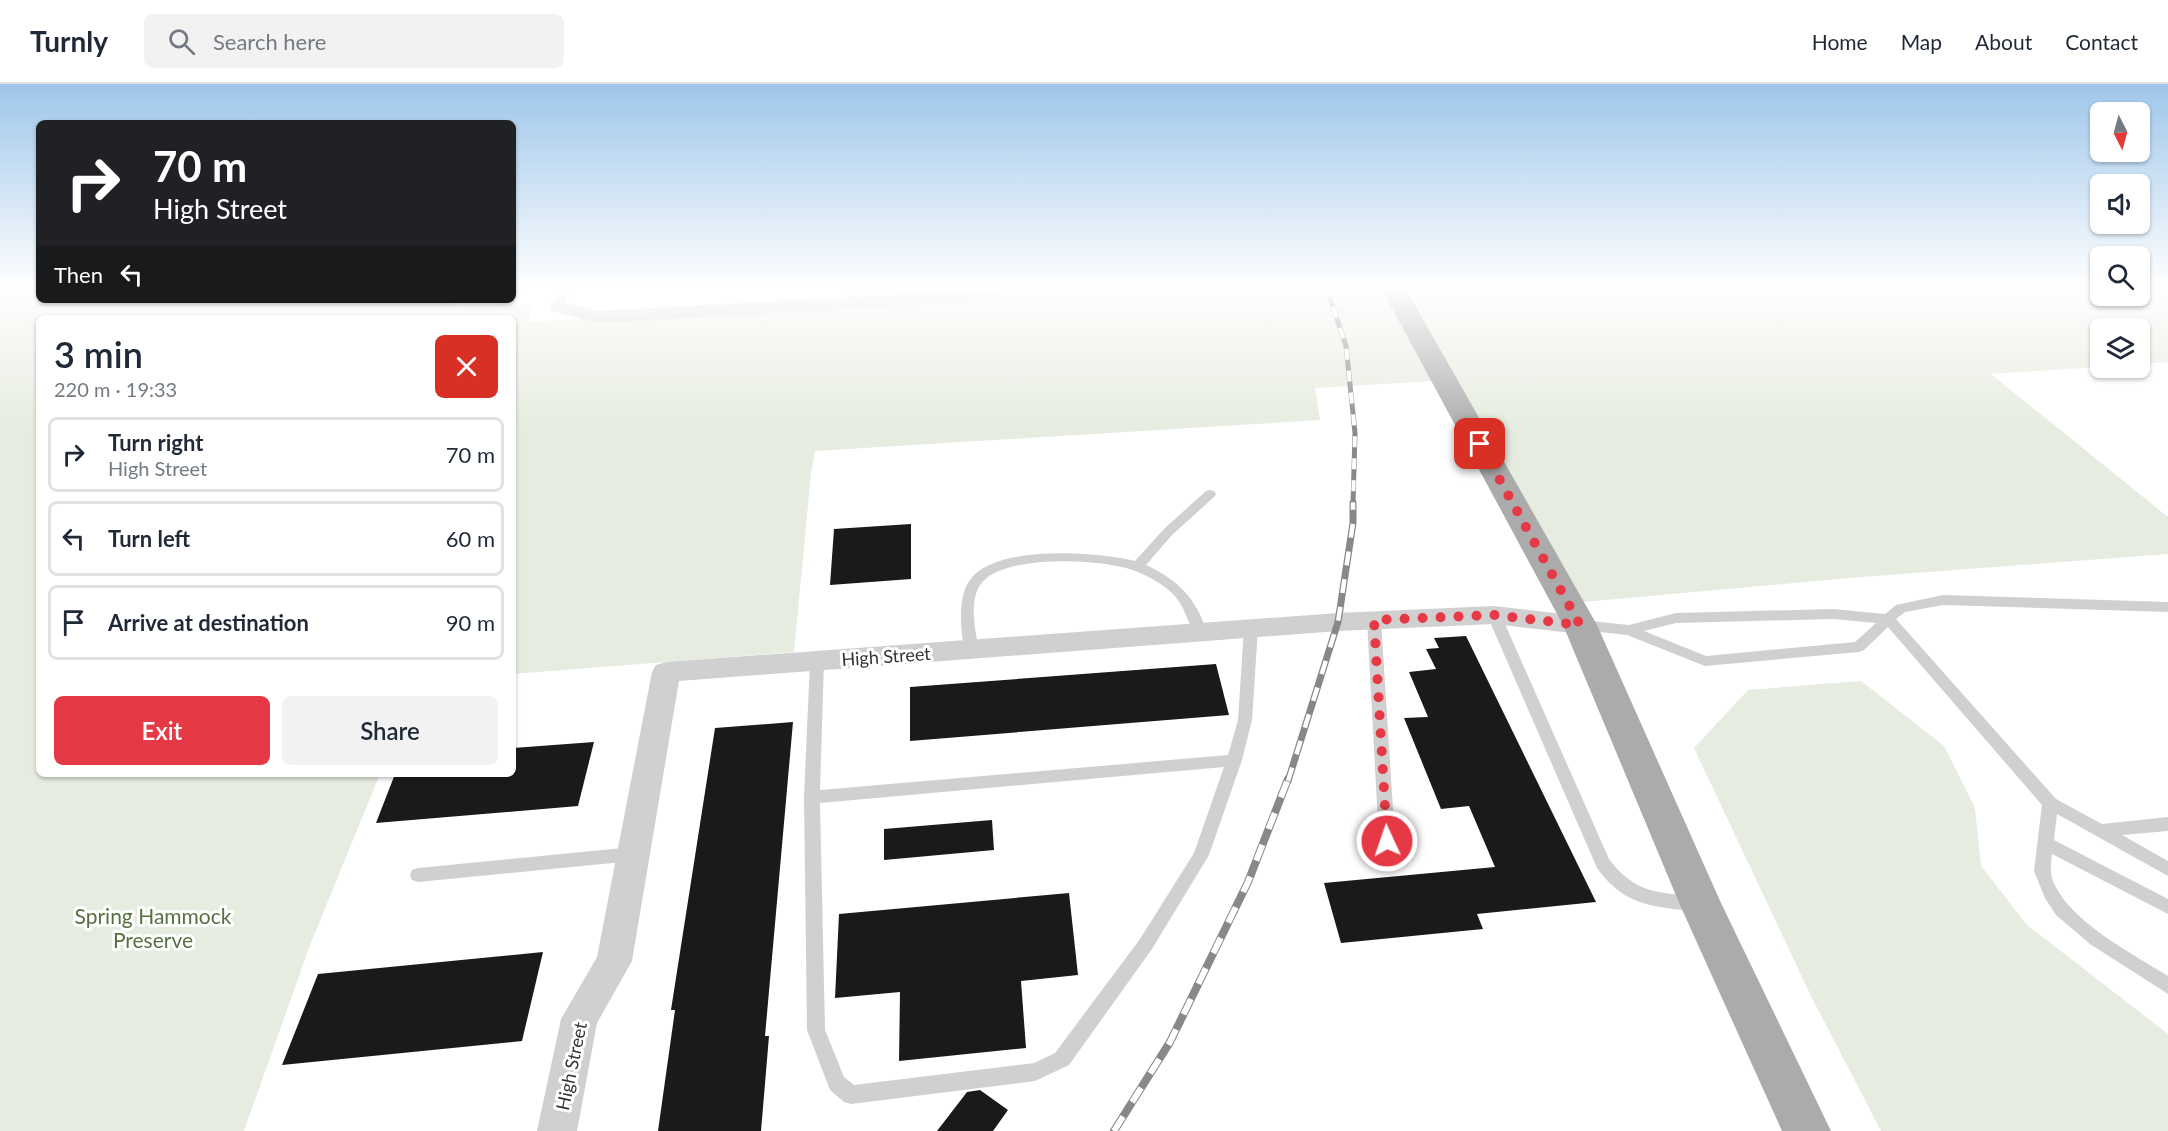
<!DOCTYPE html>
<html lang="en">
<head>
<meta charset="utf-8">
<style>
	body { margin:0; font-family:Lato,sans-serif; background:#f2f2f3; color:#1f2937; height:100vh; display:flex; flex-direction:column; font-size:22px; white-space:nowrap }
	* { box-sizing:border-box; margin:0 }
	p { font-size:20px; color:#747a83 }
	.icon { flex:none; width:33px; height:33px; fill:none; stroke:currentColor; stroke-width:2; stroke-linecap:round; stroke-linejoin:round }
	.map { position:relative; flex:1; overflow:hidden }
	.side { position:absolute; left:36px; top:231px; width:480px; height:462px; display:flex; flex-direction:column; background:#fff; border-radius:9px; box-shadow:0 2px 4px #0004 }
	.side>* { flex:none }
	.hud { position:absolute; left:36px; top:36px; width:480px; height:183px; border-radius:9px; box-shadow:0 2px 4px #0004; background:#202124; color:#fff; overflow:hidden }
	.needle { width:39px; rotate:174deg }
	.controls { position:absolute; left:2090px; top:18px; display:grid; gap:12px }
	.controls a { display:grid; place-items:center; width:60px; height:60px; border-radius:9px; background:#fff; box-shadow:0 2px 4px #0004; font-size:30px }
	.pin { position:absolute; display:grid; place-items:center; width:51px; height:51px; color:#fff; margin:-26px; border-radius:12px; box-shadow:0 3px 9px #0006 }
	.me { position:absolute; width:66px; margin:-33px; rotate:357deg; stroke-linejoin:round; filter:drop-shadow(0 0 4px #0008) }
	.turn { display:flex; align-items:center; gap:21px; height:126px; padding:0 18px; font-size:27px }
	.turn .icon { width:78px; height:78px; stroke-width:2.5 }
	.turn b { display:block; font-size:42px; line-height:51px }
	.then { display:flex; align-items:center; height:57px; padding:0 18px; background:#0003; gap:12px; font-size:22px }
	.round { display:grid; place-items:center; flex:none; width:63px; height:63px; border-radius:9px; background:#f2f2f3 }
	.summary { display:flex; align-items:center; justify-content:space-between; height:102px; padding:0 18px }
	h1 { font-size:36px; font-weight:600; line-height:45px }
	.primary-button { display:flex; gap:12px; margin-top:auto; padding:12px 18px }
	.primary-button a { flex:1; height:69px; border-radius:9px; background:#e63946; color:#fff; font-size:24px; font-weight:600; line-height:69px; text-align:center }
	.primary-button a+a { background:#f2f2f3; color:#1f2937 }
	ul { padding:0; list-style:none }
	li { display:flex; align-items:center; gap:18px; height:75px; margin:0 12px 9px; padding:0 6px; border:3px solid #e0e1e3; border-radius:9px }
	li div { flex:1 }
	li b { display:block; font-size:22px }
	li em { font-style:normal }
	header { display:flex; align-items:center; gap:36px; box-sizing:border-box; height:84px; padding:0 30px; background:#fff; border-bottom:2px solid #e0e1e3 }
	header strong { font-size:28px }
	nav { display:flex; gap:33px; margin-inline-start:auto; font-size:21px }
	.search { width:420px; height:54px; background:#f2f2f3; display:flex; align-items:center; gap:15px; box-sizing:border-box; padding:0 21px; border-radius:9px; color:#747a83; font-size:22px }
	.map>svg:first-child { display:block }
	.green { fill:#e6ecdf }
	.building { fill:#1a1a1a }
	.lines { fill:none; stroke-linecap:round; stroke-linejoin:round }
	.service { fill:#d0d0d0; fill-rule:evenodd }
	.minor { fill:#d0d0d0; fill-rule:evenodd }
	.primary { fill:#ababab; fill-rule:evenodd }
	.rail-far2-casing { stroke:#888; stroke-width:5 }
	.rail-far1-casing { stroke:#888; stroke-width:7 }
	.rail-casing { stroke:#888; stroke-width:8 }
	.rail-far2 { stroke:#fff; stroke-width:4; stroke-dasharray:11; stroke-linecap:butt }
	.rail-far1 { stroke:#fff; stroke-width:4.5; stroke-dasharray:14; stroke-linecap:butt }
	.rail { stroke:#fff; stroke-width:6; stroke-dasharray:17; stroke-linecap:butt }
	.route { stroke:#e63946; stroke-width:10; stroke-dasharray:0 18 }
	.labels { text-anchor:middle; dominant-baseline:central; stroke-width:6; stroke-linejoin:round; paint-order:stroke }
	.street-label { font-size:18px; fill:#333; stroke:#fff }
	.near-park-label { font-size:21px; fill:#56703f; stroke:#fff }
</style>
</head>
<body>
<header>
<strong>Turnly</strong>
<div class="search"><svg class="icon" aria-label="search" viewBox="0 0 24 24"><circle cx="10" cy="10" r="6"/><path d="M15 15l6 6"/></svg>Search here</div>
<nav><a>Home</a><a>Map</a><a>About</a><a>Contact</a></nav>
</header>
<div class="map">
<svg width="2168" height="1047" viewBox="0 0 2168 1047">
	<rect width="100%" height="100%" fill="#fff"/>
	<path class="green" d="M 0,202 L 39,202 L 39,216 L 453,216 L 449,225 L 534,220 L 527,238 L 1165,202 L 1383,202 L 1434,297 L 1315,304 L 1320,336 L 815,367 L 811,390 L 794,568 L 513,590 L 513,234 L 39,234 L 39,690 L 380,690 L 310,861 L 244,1047 L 0,1047 Z
		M 1401,202 L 2100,202 L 2100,212 L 2139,212 L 2139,202 L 2168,202 L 2168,278 L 2139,280 L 2139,244 L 2100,244 L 2100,283 L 1991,290 L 2168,433 L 2168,470 L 1849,494 L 1582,518 Z
		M 1861,597 L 1944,662 L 1975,724 L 1981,782 L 2027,841 L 2168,950 L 2168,1047 L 1881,1047 L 1811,912 L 1694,664 L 1748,606 Z"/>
	<path class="building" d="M 911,440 L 911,495 L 830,501 L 834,445 Z
		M 1466,552 L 1596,818 L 1477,830 L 1483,845 L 1341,859 L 1324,799 L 1495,783 L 1469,722 L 1441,725 L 1404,634 L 1428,633 L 1409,588 L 1436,585 L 1426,565 L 1439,564 L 1434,554 Z
		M 1216,580 L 1229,631 L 910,657 L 910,603 Z
		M 793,638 L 765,952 L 769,952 L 761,1047 L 658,1047 L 675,926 L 671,926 L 715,644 Z
		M 594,658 L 578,722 L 376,739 L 395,690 L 513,690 L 513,664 Z
		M 992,736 L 994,766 L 884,776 L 884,745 Z
		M 1069,809 L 1078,891 L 1021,897 L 1026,964 L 899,977 L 900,908 L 835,914 L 839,830 Z
		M 543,868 L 522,957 L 282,981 L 318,890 Z
		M 980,1006 L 1008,1026 L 993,1047 L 937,1047 L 967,1008 Z"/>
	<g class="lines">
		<path class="service" d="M 561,202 L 571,202 L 564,223 L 559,226 L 554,223 Z
			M 848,202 L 858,202 L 855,221 L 847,219 Z
			M 1210,406 L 1214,407 L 1216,410 L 1214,413 L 1172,451 L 1146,481 C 1178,496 1196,514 1207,548 L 1205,551 L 1195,551 C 1187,536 1184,520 1171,508 C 1159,497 1141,488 1126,484 C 1094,475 1001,470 980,501 C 969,518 975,547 979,565 L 977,568 L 967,568 C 961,557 961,540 961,527 C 962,517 963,505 970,496 C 995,460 1097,468 1135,477 L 1164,445 L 1206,407 Z
			M 1943,511 L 2168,518 L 2168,528 L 1943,521 L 1905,528 L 1896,535 L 2056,715 L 2102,740 L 2168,733 L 2168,747 L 2122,751 L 2168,777 L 2168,792 L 2057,730 L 2054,756 L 2168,815 L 2168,830 L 2052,770 C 2051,778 2050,787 2052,794 C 2066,836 2132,869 2168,892 L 2168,910 L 2090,860 L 2056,831 L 2045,814 L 2034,787 L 2042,721 L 1888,543 L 1864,566 L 1859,568 L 1705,582 L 1627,551 L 1581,546 L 1574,541 L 1581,536 L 1629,541 L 1676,529 L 1833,525 L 1885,530 L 1896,521 ZM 1833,535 L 1876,539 L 1855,558 L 1706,572 L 1644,547 L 1676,539 Z
			M 1494,526 L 1501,531 L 1609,775 C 1634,809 1657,808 1696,813 L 1702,815 L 1705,820 L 1702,825 C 1693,828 1683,826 1674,825 C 1639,821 1618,813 1597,784 L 1487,531 Z
			M 1374,531 L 1381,536 L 1395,757 L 1393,762 L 1387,764 L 1381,762 L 1379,757 L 1367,536 Z
			M 1251,539 L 1258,544 L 1252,636 L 1242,676 L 1209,771 L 1152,865 L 1069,981 L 1035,997 L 851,1020 L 844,1018 L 830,1006 L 807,946 L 804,713 L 810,577 L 812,573 L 822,573 L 824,577 L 820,706 L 1228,671 L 1238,636 L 1244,544 ZM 1224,683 L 1194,769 L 1140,855 L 1055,969 L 1034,979 L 854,1001 L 844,993 L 825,946 L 820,719 Z
			M 633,763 L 639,765 L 641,770 L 639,775 L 633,777 L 418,798 L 412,796 L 410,791 L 412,786 L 418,784 Z"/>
		<path class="minor" d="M 1046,202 L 1162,202 L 1159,206 L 1152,208 L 597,239 L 552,227 L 549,223 L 552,219 L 559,217 L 597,227 Z
			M 1494,522 L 1580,532 L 1590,534 L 1594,541 L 1590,548 L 1580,550 L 1494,540 L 1338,547 L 679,597 L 632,877 L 597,939 L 577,1047 L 537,1047 L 561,935 L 597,873 L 652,588 L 656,581 L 666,578 L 1338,529 Z"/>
		<path class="primary" d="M 1380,202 L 1404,202 L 1597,541 L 1721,819 L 1831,1047 L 1782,1047 L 1680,821 L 1563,541 Z"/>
		<g class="rail-far2-casing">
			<path id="rail-far2" d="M 1326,202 L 1346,262 L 1355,349 L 1353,420"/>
		</g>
		<g class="rail-far1-casing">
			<path id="rail-far1" d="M 1288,697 L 1338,538 L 1353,439 L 1353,419"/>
		</g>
		<g class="rail-casing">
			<path id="rail" d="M 1114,1047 L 1170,958 L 1248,798 L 1288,695"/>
		</g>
		<use href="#rail-far2" class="rail-far2"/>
		<use href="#rail-far1" class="rail-far1"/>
		<use href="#rail" class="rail"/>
	</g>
	<linearGradient id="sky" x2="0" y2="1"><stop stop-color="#9ec6ea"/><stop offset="0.58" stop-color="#fff"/><stop offset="1" stop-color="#fff" stop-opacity="0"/></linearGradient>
	<rect width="2168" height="349" fill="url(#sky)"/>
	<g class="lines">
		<path class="route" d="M 1387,757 L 1374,536 L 1494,531 L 1580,541 L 1480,360"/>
	</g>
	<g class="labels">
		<g class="street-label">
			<text transform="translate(886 572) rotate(-4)">High Street</text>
			<text transform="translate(571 982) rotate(-78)">High Street</text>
		</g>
		<g class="near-park-label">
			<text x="153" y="831">Spring Hammock<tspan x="153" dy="24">Preserve</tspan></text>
		</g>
	</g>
</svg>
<div class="controls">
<a><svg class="needle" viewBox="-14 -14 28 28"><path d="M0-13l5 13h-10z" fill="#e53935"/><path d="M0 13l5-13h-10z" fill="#747a83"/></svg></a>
<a><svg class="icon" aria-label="sound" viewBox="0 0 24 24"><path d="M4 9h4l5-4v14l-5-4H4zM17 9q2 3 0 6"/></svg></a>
<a><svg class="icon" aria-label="search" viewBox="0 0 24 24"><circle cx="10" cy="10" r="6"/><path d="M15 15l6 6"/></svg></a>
<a><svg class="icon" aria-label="layers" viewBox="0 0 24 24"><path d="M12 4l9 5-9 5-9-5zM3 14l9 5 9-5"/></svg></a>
</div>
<div class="pin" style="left:1480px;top:360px;background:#d93025"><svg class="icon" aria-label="arrive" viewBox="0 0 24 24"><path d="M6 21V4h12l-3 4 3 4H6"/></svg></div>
<svg class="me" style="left:1387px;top:757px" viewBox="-20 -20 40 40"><circle r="17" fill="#e63946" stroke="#fff" stroke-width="3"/><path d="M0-11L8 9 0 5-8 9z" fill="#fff"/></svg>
<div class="hud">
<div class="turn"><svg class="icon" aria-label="right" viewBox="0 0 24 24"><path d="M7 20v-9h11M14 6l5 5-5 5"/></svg><div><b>70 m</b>High Street</div></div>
<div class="then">Then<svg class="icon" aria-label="left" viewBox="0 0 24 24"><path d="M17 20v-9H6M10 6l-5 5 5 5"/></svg></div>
</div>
<section class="side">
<div class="summary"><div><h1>3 min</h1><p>220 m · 19:33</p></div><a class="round" style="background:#d93025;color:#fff"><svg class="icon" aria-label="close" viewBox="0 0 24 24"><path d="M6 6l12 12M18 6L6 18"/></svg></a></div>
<ul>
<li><svg class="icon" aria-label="right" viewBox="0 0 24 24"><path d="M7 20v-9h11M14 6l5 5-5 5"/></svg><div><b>Turn right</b><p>High Street</p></div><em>70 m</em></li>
<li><svg class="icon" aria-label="left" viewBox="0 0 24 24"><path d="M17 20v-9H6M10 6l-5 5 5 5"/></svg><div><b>Turn left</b></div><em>60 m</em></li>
<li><svg class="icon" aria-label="arrive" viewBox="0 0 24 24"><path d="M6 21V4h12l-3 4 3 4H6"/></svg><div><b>Arrive at destination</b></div><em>90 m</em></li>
</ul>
<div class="primary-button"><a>Exit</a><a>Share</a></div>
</section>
</div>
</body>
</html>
